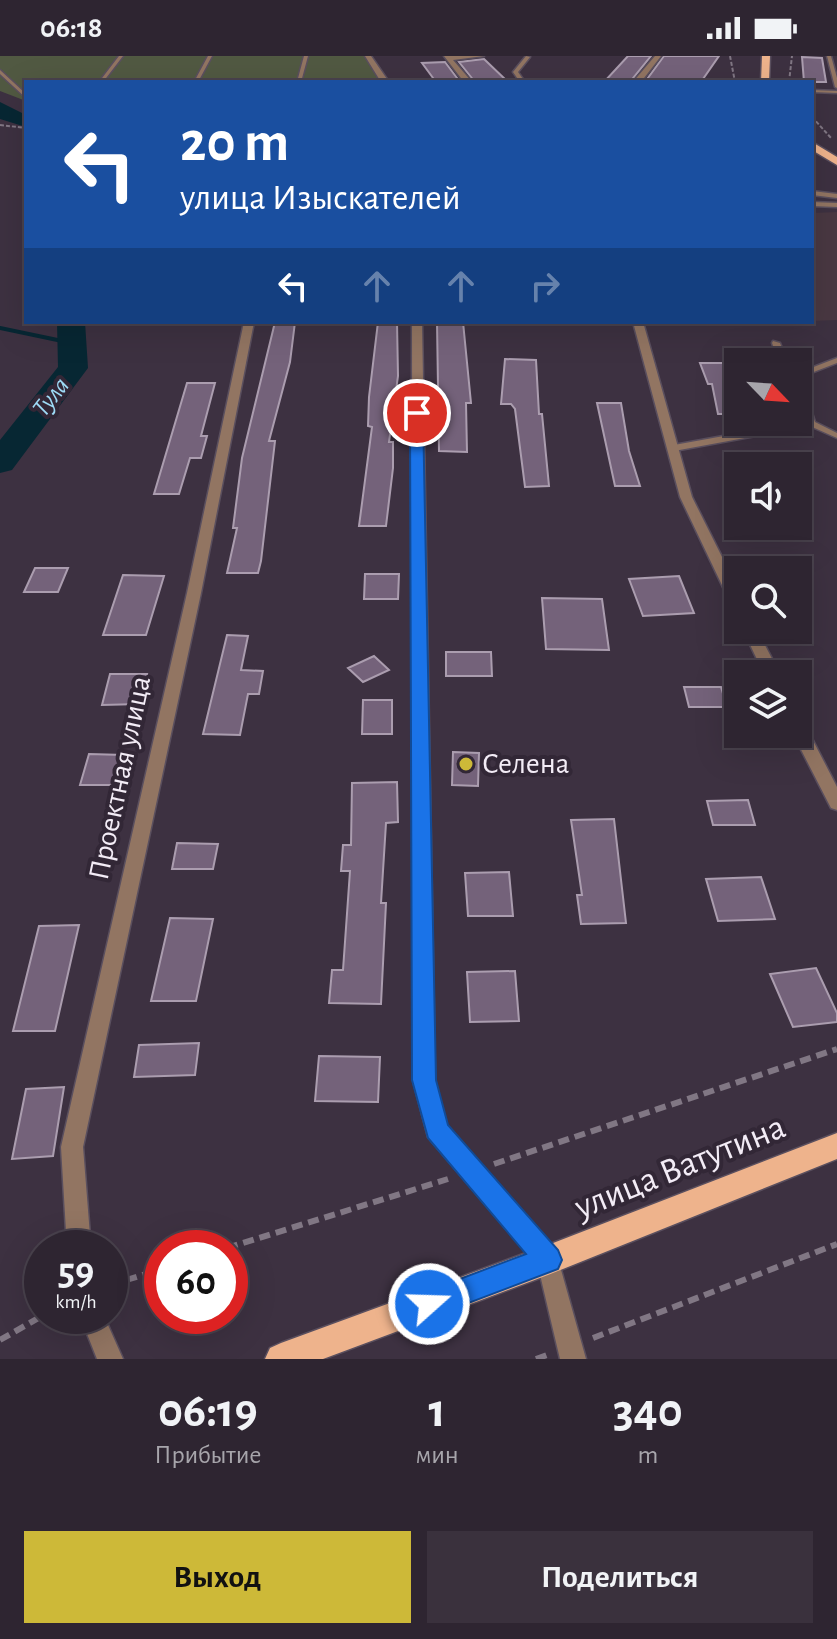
<!DOCTYPE html>
<html lang="ru">
<head>
<meta charset="utf-8">
<style>
	body { margin:0; font-family:"Alegreya Sans",sans-serif; background:#3a313d; color:#f1f3f6; height:100vh; display:flex; flex-direction:column; font-size:30px; white-space:nowrap }
	* { box-sizing:border-box; margin:0 }
	p { font-size:26px; color:#a7a5ab }
	.icon { flex:none; width:44px; height:44px; fill:none; stroke:currentColor; stroke-width:2; stroke-linecap:round; stroke-linejoin:round }
	.map { position:relative; height:1303px; overflow:hidden }
	.details { display:flex; flex-direction:column; background:#2e2531; flex:1 }
	.details>* { flex:none }
	.banner { position:absolute; left:24px; top:24px; width:790px; height:244px; border-radius:0px; box-shadow:0 8px 32px #0002,0 0 0 2px #49424d; background:#1a4fa0; color:#fff; overflow:hidden }
	.needle { width:52px; rotate:115deg }
	.controls { position:absolute; left:724px; top:292px; display:grid; gap:16px }
	.controls a { display:grid; place-items:center; width:88px; height:88px; border-radius:0px; background:#2e2531; box-shadow:0 8px 32px #0002,0 0 0 2px #49424d; font-size:40px }
	.speed { position:absolute; left:24px; top:1174px; display:flex; gap:16px; font-size:40px; font-weight:700; text-align:center }
	.speed>* { display:grid; place-content:center; width:104px; height:104px; border-radius:50%; background:#2e2531; box-shadow:0 8px 32px #0002,0 0 0 2px #49424d; line-height:1 }
	.speed small { font-size:20px; font-weight:400 }
	.speed .limit { border:12px solid #d22; background:#fff; color:#111 }
	.pin { position:absolute; display:grid; place-items:center; width:68px; height:68px; color:#fff; margin:-34px; border:4px solid #fff; border-radius:50%; box-shadow:0 2px 8px #0007 }
	.me { position:absolute; width:88px; margin:-44px; rotate:70deg; stroke-linejoin:round; filter:drop-shadow(0 0 6px #0008) }
	.turn { display:flex; align-items:center; gap:28px; height:168px; padding:0 24px; font-size:36px }
	.turn .icon { width:104px; height:104px; stroke-width:2.5 }
	.turn b { display:block; font-size:56px; line-height:68px }
	.lanes { display:flex; align-items:center; height:76px; padding:0 24px; background:#0003; justify-content:center; gap:40px; direction:ltr }
	.lanes .off { opacity:.35 }
	.eta { display:flex; justify-content:space-evenly; align-items:center; height:136px; text-align:center }
	.eta b { font-size:48px; font-weight:600; line-height:56px }
	.cta { display:flex; gap:16px; margin-top:auto; padding:16px 24px }
	.cta a { flex:1; height:92px; border-radius:0px; background:#cdb938; color:#111; font-size:32px; font-weight:600; line-height:92px; text-align:center }
	.cta a+a { background:#3a313d; color:#f1f3f6 }
	.status { display:flex; justify-content:space-between; align-items:center; height:56px; padding:0 40px; background:#2e2531; direction:ltr }
	.status svg { height:22px; fill:currentColor }
	.map>svg:first-child { display:block }
	.industrial { fill:#493842 }
	.green { fill:#515942 }
	.lines { fill:none; stroke-linecap:round; stroke-linejoin:round }
	.stream { stroke:#072733; stroke-width:4 }
	.river { fill:#072733; fill-rule:evenodd }
	.building { fill:#74627a; stroke:#ab9daf; stroke-width:2 }
	.lane-casing { stroke:#5a4f5e; stroke-width:3 }
	.street-casing { stroke:#5a4f5e; stroke-width:3 }
	.primary-casing { stroke:#5a4f5e; stroke-width:3 }
	.path-far1 { stroke:#817784; stroke-width:2; stroke-dasharray:4 2; stroke-linecap:butt }
	.path { stroke:#817784; stroke-width:6; stroke-dasharray:11 6; stroke-linecap:butt }
	.lane { fill:#927562; fill-rule:evenodd }
	.street { fill:#927562; fill-rule:evenodd }
	.primary { fill:#eeb38c; fill-rule:evenodd }
	.route { fill:#1a73e8; stroke:#114b97; stroke-width:2 }
	.poi-dot { fill:#cdb938; stroke:#322736; stroke-width:3 }
	.labels { text-anchor:middle; dominant-baseline:central; stroke-width:8; stroke-linejoin:round; paint-order:stroke }
	.far-water-label { font-size:26px; font-style:italic; fill:#9ddaf5; stroke:#322736 }
	.poi-label { font-size:30px; fill:#f3ecf6; stroke:#322736; text-anchor:start }
	.street-label { font-size:30px; fill:#f3ecf6; stroke:#322736 }
	.near-street-label { font-size:36px; fill:#f3ecf6; stroke:#322736 }
</style>
</head>
<body>
<div class="status"><b>06:18</b><svg viewBox="0 0 49 12"><path d="M0 12V9h3v3zM5 12V6h3v6zM10 12V3h3v9zM15 12V0h3v12zM26 1h20v11H26zM47 4h2v5h-2z"/></svg></div>
<div class="map">
<svg width="837" height="1303" viewBox="0 0 837 1303">
	<rect width="100%" height="100%" fill="#3d3141"/>
	<path class="industrial" d="M 837,156 L 837,264 L 812,265 L 812,157 Z"/>
	<path class="green" d="M 0,0 L 368,0 L 381,26 L 26,26 L 26,45 L 0,35 Z"/>
	<g class="lines">
		<path class="stream" d="M 0,272 L 67,286 L 73,312"/>
		<path class="river" d="M 0,46 L 26,59 L 26,71 L 0,63 Z
			M 57,266 L 85,266 L 88,312 L 12,414 L 0,417 L 0,384 L 58,311 Z"/>
	</g>
	<path class="building" d="M 628,0 L 651,0 L 630,26 L 604,26 Z
		M 664,0 L 719,0 L 703,23 L 645,26 Z
		M 802,1 L 822,2 L 826,26 L 804,26 Z
		M 484,3 L 508,26 L 475,26 L 459,6 Z
		M 445,6 L 460,26 L 436,26 L 422,7 Z
		M 275,266 L 295,266 L 290,306 L 269,385 L 275,385 L 261,505 L 258,517 L 227,517 L 237,472 L 233,472 L 242,402 Z
		M 378,266 L 397,266 L 398,320 L 389,386 L 393,386 L 393,412 L 386,470 L 359,470 L 372,371 L 368,370 L 369,341 Z
		M 437,266 L 463,266 L 471,347 L 466,347 L 467,396 L 439,395 Z
		M 505,303 L 536,304 L 539,358 L 542,358 L 549,430 L 525,431 L 515,353 L 511,348 L 501,348 Z
		M 700,307 L 738,307 L 738,358 L 718,358 L 712,328 L 708,328 Z
		M 187,327 L 215,327 L 201,380 L 207,380 L 201,402 L 190,402 L 179,438 L 154,438 Z
		M 597,347 L 621,347 L 629,395 L 640,430 L 615,430 Z
		M 35,512 L 68,512 L 58,536 L 24,536 Z
		M 365,518 L 399,518 L 398,543 L 364,543 Z
		M 123,519 L 164,520 L 146,579 L 103,579 Z
		M 679,520 L 694,557 L 643,560 L 629,523 Z
		M 542,542 L 602,543 L 609,594 L 546,593 Z
		M 227,579 L 248,580 L 241,614 L 263,615 L 259,638 L 248,638 L 240,679 L 203,678 Z
		M 446,596 L 491,596 L 492,620 L 446,620 Z
		M 374,600 L 389,614 L 363,626 L 348,612 Z
		M 110,618 L 147,618 L 140,648 L 102,649 Z
		M 684,631 L 721,631 L 727,651 L 689,651 Z
		M 363,644 L 392,644 L 392,678 L 362,678 Z
		M 453,696 L 479,697 L 478,730 L 452,729 Z
		M 89,698 L 124,699 L 115,729 L 80,729 Z
		M 397,726 L 398,766 L 386,767 L 381,847 L 386,847 L 381,948 L 329,947 L 332,914 L 343,914 L 350,815 L 341,815 L 343,789 L 351,789 L 352,727 Z
		M 748,744 L 755,769 L 713,769 L 707,745 Z
		M 614,763 L 626,867 L 581,868 L 577,839 L 582,839 L 571,764 Z
		M 177,787 L 218,788 L 213,813 L 172,813 Z
		M 509,816 L 513,860 L 468,860 L 465,817 Z
		M 761,821 L 775,863 L 718,865 L 706,823 Z
		M 170,862 L 213,863 L 196,945 L 151,945 Z
		M 79,869 L 55,975 L 13,975 L 39,870 Z
		M 816,912 L 837,957 L 837,966 L 793,971 L 770,918 Z
		M 515,915 L 519,965 L 470,966 L 467,916 Z
		M 199,987 L 195,1019 L 134,1021 L 139,989 Z
		M 319,1000 L 380,1001 L 378,1046 L 315,1045 Z
		M 64,1031 L 53,1100 L 12,1103 L 26,1033 Z"/>
	<g class="lines">
		<g class="lane-casing">
			<path id="lane" d="M 119,0 L 123,0 L 103,26 L 99,26 Z
				M 208,0 L 212,0 L 198,26 L 194,26 Z
				M 304,0 L 308,0 L 301,26 L 297,26 Z
				M 526,0 L 530,1 L 518,16 L 525,26 L 520,26 L 513,16 Z
				M 827,0 L 831,0 L 837,22 L 837,32 L 835,31 Z
				M 0,14 L 26,38 L 26,42 L 0,18 Z
				M 812,34 L 837,35 L 837,37 L 812,36 Z
				M 812,135 L 837,138 L 837,142 L 812,139 Z
				M 812,146 L 837,147 L 837,151 L 812,150 Z
				M 773,285 L 780,287 L 787,306 L 779,306 L 772,287 Z
				M 837,302 L 837,307 L 798,322 L 798,317 Z
				M 798,325 L 802,327 L 815,366 L 837,377 L 837,382 L 810,370 L 674,395 L 670,392 L 674,389 L 806,365 L 798,339 Z"/>
		</g>
		<g class="street-casing">
			<path id="street" d="M 365,0 L 371,0 L 389,26 L 381,26 Z
				M 444,0 L 484,0 L 453,4 L 472,26 L 464,26 Z
				M 655,0 L 661,0 L 641,26 L 633,26 Z
				M 244,266 L 254,266 L 201,537 L 83,1091 L 91,1192 L 67,1192 L 61,1091 L 187,537 Z
				M 412,266 L 422,266 L 435,1024 L 446,1069 L 556,1196 L 586,1303 L 560,1303 L 538,1210 L 428,1081 L 413,1024 Z
				M 633,266 L 643,266 L 692,441 L 738,533 L 738,552 L 731,548 L 680,441 Z
				M 743,574 L 757,574 L 780,618 L 764,618 Z
				M 798,665 L 806,671 L 837,731 L 837,754 L 831,752 L 793,678 L 798,678 Z
				M 80,1260 L 104,1260 L 123,1303 L 97,1303 Z"/>
		</g>
		<g class="primary-casing">
			<path id="primary" d="M 762,0 L 770,0 L 769,26 L 761,26 Z
				M 812,86 L 837,101 L 837,109 L 812,94 Z
				M 837,1077 L 837,1103 L 548,1219 L 323,1303 L 265,1303 L 270,1292 L 281,1287 L 548,1189 Z"/>
		</g>
		<path class="path-far1" d="M 730,0 L 735,26
			M 789,26 L 792,0
			M 812,61 L 832,83
			M 0,69 L 26,72"/>
		<path class="path" d="M 494,1108 L 837,993
			M 227,1192 L 448,1123
			M 110,1229 L 162,1213
			M 593,1282 L 837,1188
			M 0,1284 L 42,1260
			M 536,1303 L 547,1299"/>
		<use href="#lane" class="lane"/>
		<use href="#street" class="street"/>
		<use href="#primary" class="primary"/>
	</g>
	<path class="route" d="M 417,353 L 423,357 L 436,1024 L 448,1069 L 558,1194 L 562,1204 L 558,1213 L 429,1262 L 420,1258 L 415,1248 L 420,1238 L 526,1198 L 428,1082 L 412,1024 L 410,357 Z"/>
	<circle class="poi-dot" cx="466" cy="708" r="8"/>
	<g class="labels">
		<g class="far-water-label">
			<text transform="translate(51 341) rotate(-52)">Тула</text>
		</g>
		<g class="poi-label">
			<text x="482" y="708">Селена</text>
		</g>
		<g class="street-label">
			<text transform="translate(120 722) rotate(-78)">Проектная улица</text>
		</g>
		<g class="near-street-label">
			<text transform="translate(680 1111) rotate(-22)">улица Ватутина</text>
		</g>
	</g>
</svg>
<div class="controls">
<a><svg class="needle" viewBox="-14 -14 28 28"><path d="M0-13l5 13h-10z" fill="#e53935"/><path d="M0 13l5-13h-10z" fill="#a7a5ab"/></svg></a>
<a><svg class="icon" aria-label="sound" viewBox="0 0 24 24"><path d="M4 9h4l5-4v14l-5-4H4zM17 9q2 3 0 6"/></svg></a>
<a><svg class="icon" aria-label="search" viewBox="0 0 24 24"><circle cx="10" cy="10" r="6"/><path d="M15 15l6 6"/></svg></a>
<a><svg class="icon" aria-label="layers" viewBox="0 0 24 24"><path d="M12 4l9 5-9 5-9-5zM3 14l9 5 9-5"/></svg></a>
</div>
<div class="speed"><div>59<small>km/h</small></div><div class="limit">60</div></div>
<div class="pin" style="left:417px;top:357px;background:#d93025"><svg class="icon" aria-label="arrive" viewBox="0 0 24 24"><path d="M6 21V4h12l-3 4 3 4H6"/></svg></div>
<svg class="me" style="left:429px;top:1248px" viewBox="-20 -20 40 40"><circle r="17" fill="#1a73e8" stroke="#fff" stroke-width="3"/><path d="M0-11L8 9 0 5-8 9z" fill="#fff"/></svg>
<div class="banner">
<div class="turn"><svg class="icon" aria-label="left" viewBox="0 0 24 24"><path d="M17 20v-9H6M10 6l-5 5 5 5"/></svg><div><b>20 m</b>улица Изыскателей</div></div>
<div class="lanes"><svg class="icon" aria-label="left" viewBox="0 0 24 24"><path d="M17 20v-9H6M10 6l-5 5 5 5"/></svg><svg class="icon off" aria-label="ahead" viewBox="0 0 24 24"><path d="M12 20V5M6 11l6-6 6 6"/></svg><svg class="icon off" aria-label="ahead" viewBox="0 0 24 24"><path d="M12 20V5M6 11l6-6 6 6"/></svg><svg class="icon off" aria-label="right" viewBox="0 0 24 24"><path d="M7 20v-9h11M14 6l5 5-5 5"/></svg></div>
</div>
</div>
<section class="details">
<div class="eta">
<div><b>06:19</b><p>Прибытие</p></div>
<div><b>1</b><p>мин</p></div>
<div><b>340</b><p>m</p></div>
</div>
<div class="cta"><a>Выход</a><a>Поделиться</a></div>
</section>
</body>
</html>
